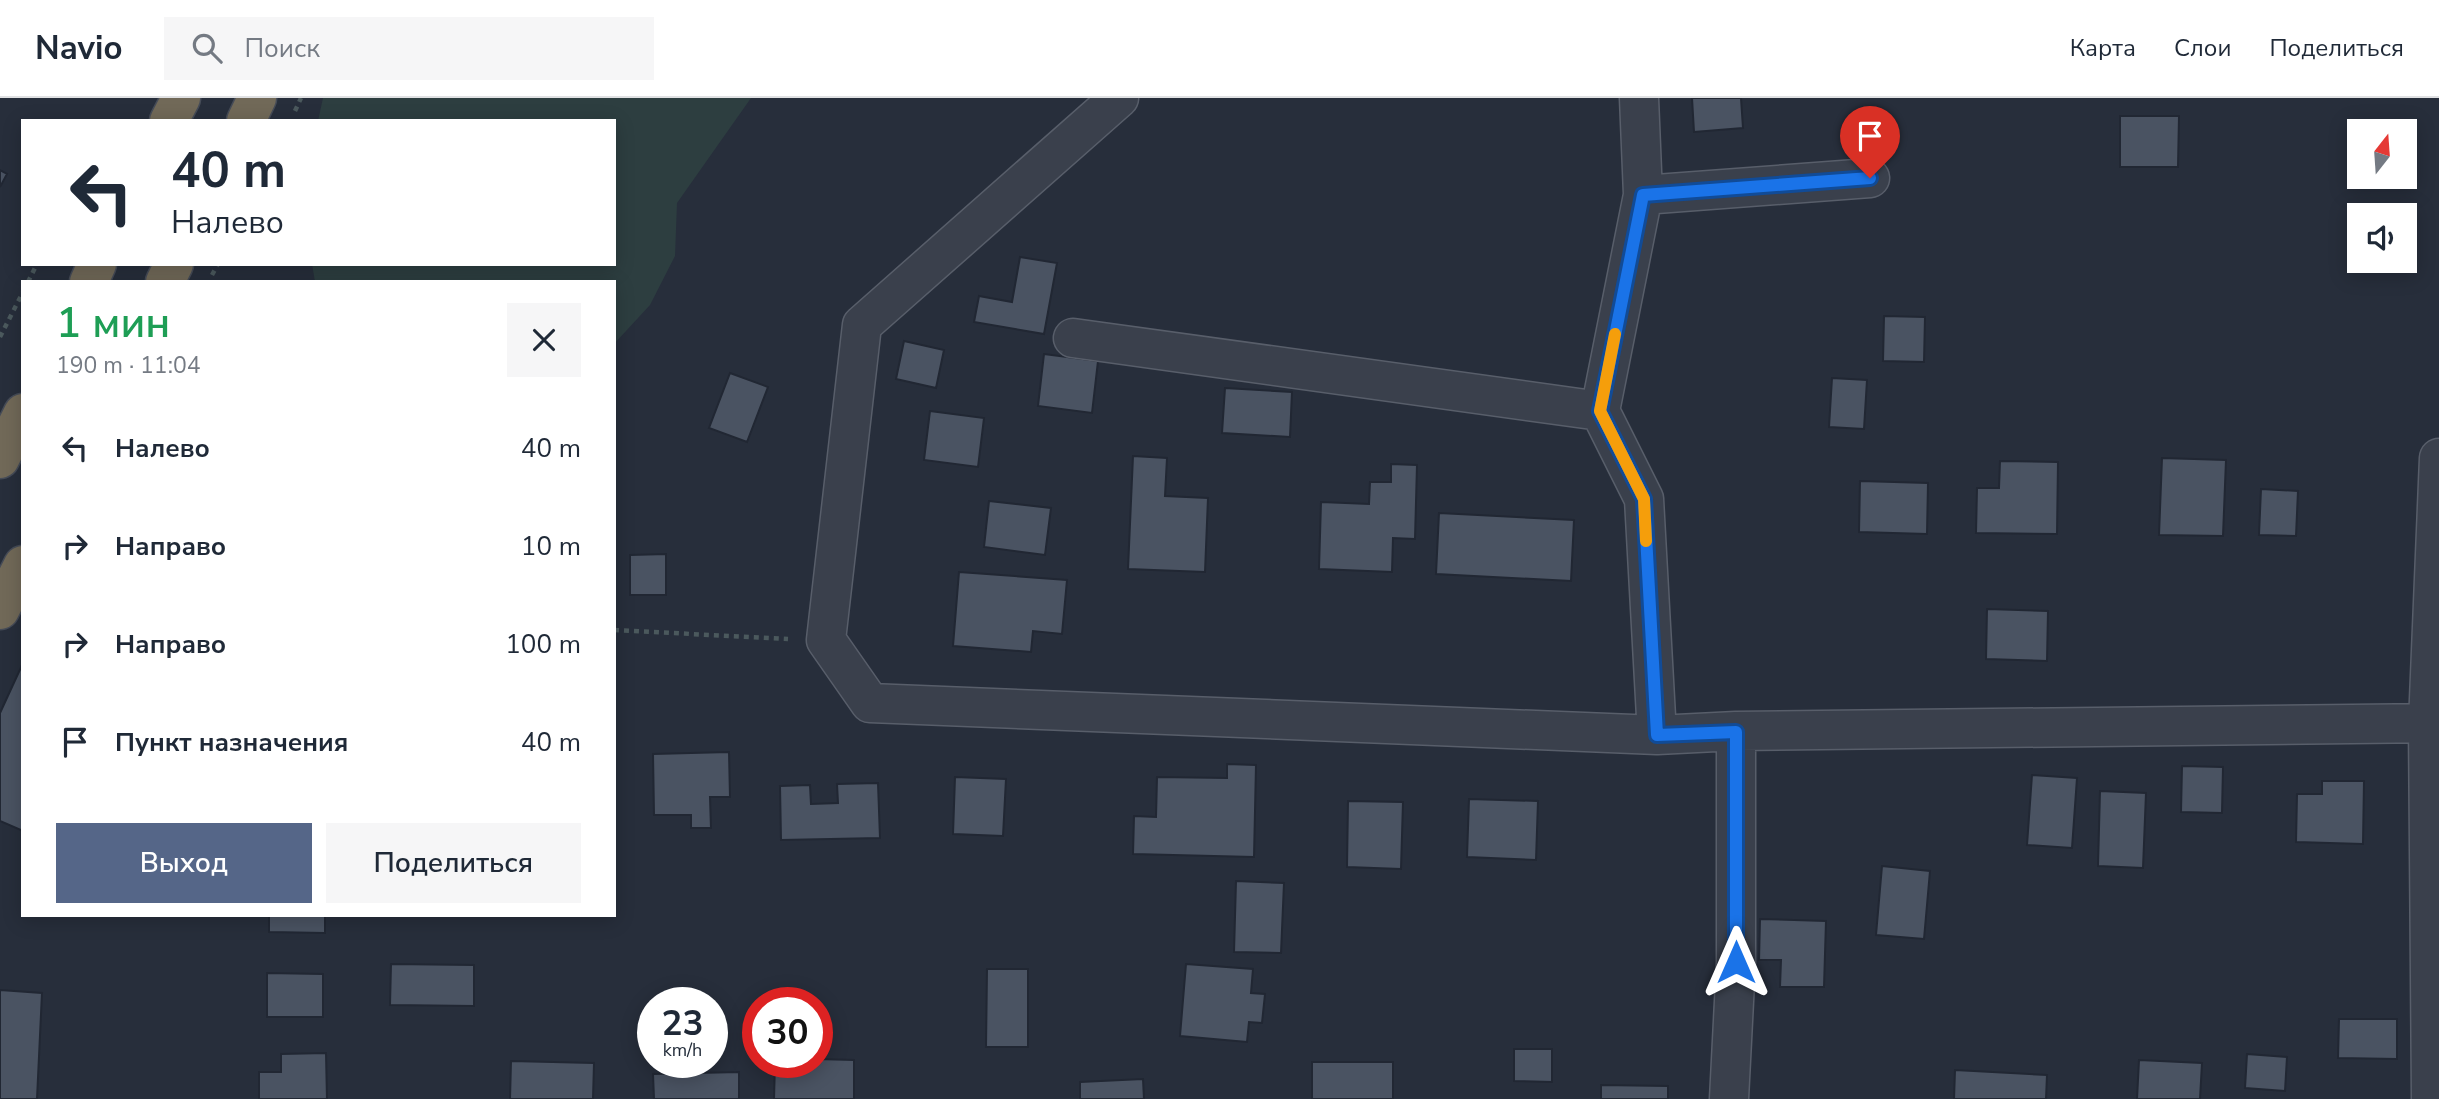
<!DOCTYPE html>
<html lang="ru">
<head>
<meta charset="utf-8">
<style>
	body { margin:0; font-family:"Nunito Sans",sans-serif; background:#f6f6f7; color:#1f2937; height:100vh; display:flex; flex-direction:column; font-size:26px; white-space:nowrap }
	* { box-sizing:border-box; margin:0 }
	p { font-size:23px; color:#747a83 }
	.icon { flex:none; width:38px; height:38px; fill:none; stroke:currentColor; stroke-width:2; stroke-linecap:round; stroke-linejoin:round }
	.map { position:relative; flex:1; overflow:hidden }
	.sheet { position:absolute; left:21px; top:182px; width:595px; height:637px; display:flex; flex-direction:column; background:#fff; border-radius:0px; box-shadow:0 4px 18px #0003 }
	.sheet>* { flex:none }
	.banner { position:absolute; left:21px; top:21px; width:595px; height:147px; border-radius:0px; box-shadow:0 4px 18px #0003; background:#fff; color:#1f2937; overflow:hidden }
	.needle { width:46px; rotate:17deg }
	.controls { position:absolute; left:2347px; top:21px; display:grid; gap:14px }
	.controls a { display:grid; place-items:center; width:70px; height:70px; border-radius:0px; background:#fff; box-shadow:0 4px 18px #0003; font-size:35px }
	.speed { position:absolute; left:637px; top:889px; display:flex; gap:14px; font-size:35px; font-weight:700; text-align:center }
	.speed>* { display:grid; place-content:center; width:91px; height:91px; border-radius:50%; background:#fff; box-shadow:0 4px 18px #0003; line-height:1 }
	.speed small { font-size:18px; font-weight:400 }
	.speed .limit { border:10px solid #d22; background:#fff; color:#111 }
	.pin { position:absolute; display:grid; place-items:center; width:60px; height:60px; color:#fff; margin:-72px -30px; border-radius:50% 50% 50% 0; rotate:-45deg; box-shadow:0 0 7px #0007 }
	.pin .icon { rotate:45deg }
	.me { position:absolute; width:77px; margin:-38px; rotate:0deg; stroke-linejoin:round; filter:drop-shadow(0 0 5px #0008) }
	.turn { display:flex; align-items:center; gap:24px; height:147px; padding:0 35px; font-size:32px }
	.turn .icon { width:91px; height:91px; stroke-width:2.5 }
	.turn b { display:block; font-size:49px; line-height:60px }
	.round { display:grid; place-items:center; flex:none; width:74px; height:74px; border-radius:0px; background:#f6f6f7 }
	.head { display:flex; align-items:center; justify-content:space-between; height:119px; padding:0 35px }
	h1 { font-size:42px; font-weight:600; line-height:52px; color:#1e9e55 }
	.button { display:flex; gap:14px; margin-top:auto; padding:14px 35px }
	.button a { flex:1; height:80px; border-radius:0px; background:#568; color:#fff; font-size:28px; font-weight:600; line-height:80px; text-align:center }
	.button a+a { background:#f6f6f7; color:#1f2937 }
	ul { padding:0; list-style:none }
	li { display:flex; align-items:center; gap:21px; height:98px; padding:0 35px }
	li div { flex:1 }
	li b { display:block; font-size:26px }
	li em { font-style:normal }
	header { display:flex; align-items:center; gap:42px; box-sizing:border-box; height:98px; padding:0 35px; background:#fff; border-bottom:2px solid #e0e1e3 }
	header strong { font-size:33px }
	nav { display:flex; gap:38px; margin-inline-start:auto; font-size:24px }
	.search { width:490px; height:63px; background:#f6f6f7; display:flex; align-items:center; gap:18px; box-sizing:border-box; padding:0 24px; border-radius:0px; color:#747a83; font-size:26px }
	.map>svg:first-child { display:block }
	.green { fill:#2d3e40 }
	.building { fill:#4a5362; stroke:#212733; stroke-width:2 }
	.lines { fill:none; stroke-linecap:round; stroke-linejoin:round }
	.minor-casing { stroke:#585e6a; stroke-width:41 }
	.highway-casing { stroke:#454b57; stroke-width:41 }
	.path { stroke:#4b595d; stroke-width:4.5; stroke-dasharray:5 5; stroke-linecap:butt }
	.minor { stroke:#3a404c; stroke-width:38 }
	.highway { stroke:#716958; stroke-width:38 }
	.route-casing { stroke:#114b97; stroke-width:18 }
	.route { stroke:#1a73e8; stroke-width:12 }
	.slow { stroke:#f59e0b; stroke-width:12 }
</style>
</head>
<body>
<header>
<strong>Navio</strong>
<div class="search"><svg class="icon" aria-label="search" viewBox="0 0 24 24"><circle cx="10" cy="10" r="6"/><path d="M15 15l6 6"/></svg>Поиск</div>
<nav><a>Карта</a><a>Слои</a><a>Поделиться</a></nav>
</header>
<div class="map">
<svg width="2439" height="1001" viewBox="0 0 2439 1001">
	<rect width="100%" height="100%" fill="#272e3b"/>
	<path class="green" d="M 323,0 L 751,0 L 677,105 L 675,158 L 650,207 L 614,246 L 614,184 L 315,184 L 312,166 L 614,166 L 614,23 L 318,23 Z"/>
	<path class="building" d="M 1692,0 L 1741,0 L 1743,30 L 1694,34 Z
		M 2120,18 L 2179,18 L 2178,69 L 2120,69 Z
		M 0,72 L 7,76 L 0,89 Z
		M 1020,159 L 1057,165 L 1044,236 L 974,224 L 979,198 L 1012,204 Z
		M 1884,218 L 1925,219 L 1924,264 L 1883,263 Z
		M 904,243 L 944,252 L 936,290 L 896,281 Z
		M 1044,256 L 1098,263 L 1092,315 L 1038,308 Z
		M 730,275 L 768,289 L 747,344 L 709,330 Z
		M 1832,280 L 1867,282 L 1864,331 L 1829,329 Z
		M 1225,290 L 1292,294 L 1290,339 L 1222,335 Z
		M 930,313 L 984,320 L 978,369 L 924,362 Z
		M 1133,358 L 1167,360 L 1165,398 L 1208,400 L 1205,474 L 1128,471 Z
		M 2162,360 L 2226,362 L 2223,438 L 2159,437 Z
		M 2000,363 L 2058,364 L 2057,436 L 1976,435 L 1977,390 L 1999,390 Z
		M 1391,366 L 1417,367 L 1415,441 L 1393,440 L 1392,474 L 1319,471 L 1321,404 L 1369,406 L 1370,384 L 1391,384 Z
		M 1860,383 L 1928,385 L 1927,436 L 1859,434 Z
		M 2261,391 L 2298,393 L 2296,438 L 2259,437 Z
		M 989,403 L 1051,410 L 1045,457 L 984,449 Z
		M 1439,415 L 1574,422 L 1571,483 L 1436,476 Z
		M 666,456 L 666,497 L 630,497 L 630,457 Z
		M 959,474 L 1067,482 L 1062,536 L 1033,533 L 1031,554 L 953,548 Z
		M 1987,511 L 2048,513 L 2047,563 L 1986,561 Z
		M 23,565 L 23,733 L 0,723 L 0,615 Z
		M 729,654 L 730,699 L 710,699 L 711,730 L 691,730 L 691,717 L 654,717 L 653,656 Z
		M 1227,666 L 1256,667 L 1254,759 L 1133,756 L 1134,718 L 1156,719 L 1157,679 L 1227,680 Z
		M 2182,668 L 2223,669 L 2222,715 L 2181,714 Z
		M 2032,677 L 2077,680 L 2072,750 L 2027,747 Z
		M 955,679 L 1006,681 L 1003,738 L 953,736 Z
		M 2322,683 L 2364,683 L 2363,746 L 2296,744 L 2297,696 L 2322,696 Z
		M 878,685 L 880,740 L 781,742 L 780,688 L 810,687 L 811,706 L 838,705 L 837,686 Z
		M 2100,693 L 2146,695 L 2143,770 L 2098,768 Z
		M 1469,701 L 1538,703 L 1536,762 L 1467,759 Z
		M 1348,703 L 1403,704 L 1401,771 L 1347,769 Z
		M 1882,768 L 1930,773 L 1924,841 L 1876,837 Z
		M 1236,783 L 1284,785 L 1281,855 L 1234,854 Z
		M 269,817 L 325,817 L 325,835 L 269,834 Z
		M 1760,821 L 1826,823 L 1824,889 L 1780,889 L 1781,862 L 1759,862 Z
		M 391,866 L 474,867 L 474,908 L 390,907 Z
		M 1186,866 L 1253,871 L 1251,895 L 1265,896 L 1262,925 L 1249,924 L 1247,944 L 1180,938 Z
		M 987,871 L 1028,871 L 1028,949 L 986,949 Z
		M 267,875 L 323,876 L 323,919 L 267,919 Z
		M 0,892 L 42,895 L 37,1001 L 0,1001 Z
		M 2339,921 L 2397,921 L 2397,961 L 2338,960 Z
		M 1514,951 L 1552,951 L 1552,984 L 1514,983 Z
		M 326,955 L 327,1001 L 259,1001 L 259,974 L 281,974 L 281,956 Z
		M 2247,956 L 2287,959 L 2285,993 L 2245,990 Z
		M 817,961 L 854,962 L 854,1001 L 774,1001 L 775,964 L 817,964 Z
		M 2139,962 L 2202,965 L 2200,1001 L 2137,1001 Z
		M 511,963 L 594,965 L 593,1001 L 510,1001 Z
		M 1312,964 L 1393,964 L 1393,1001 L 1312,1001 Z
		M 1955,972 L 2047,977 L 2046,1001 L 1954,1001 Z
		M 739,974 L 739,1001 L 654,1001 L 653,976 Z
		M 1143,981 L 1144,1001 L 1080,1001 L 1080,984 Z
		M 1601,987 L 1668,988 L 1668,1001 L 1601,1001 Z"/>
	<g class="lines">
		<g class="minor-casing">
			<path id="minor" d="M 1119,0 L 862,227 L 826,542 L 870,605 L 1657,637 L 1736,633 L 2439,625
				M 1639,0 L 1643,97 L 1600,313 L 1644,401 L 1657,637
				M 1643,97 L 1870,80
				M 1073,240 L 1600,313
				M 1729,1001 L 1736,864 L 1736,633
				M 2431,1001 L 2428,625 L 2439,360"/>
		</g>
		<g class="highway-casing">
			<path id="highway" d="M 169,23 L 181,0
				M 246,23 L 257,0
				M 89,184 L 97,166
				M 165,184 L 174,166
				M 0,361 L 23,315
				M 0,512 L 23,467"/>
		</g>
		<path class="path" d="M 295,13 L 301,0
			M 212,177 L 218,166
			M 28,184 L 37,166
			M 0,239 L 23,194
			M 614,532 L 788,541"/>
		<use href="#minor" class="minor"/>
		<use href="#highway" class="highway"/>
	</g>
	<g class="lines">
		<g class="route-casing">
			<path id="route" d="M 1736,864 L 1736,634 L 1657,637 L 1644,401 L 1600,313 L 1643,97 L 1870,80"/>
		</g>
		<use href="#route" class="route"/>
		<path class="slow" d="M 1615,236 L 1600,313 L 1644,401 L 1646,443"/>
	</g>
</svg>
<div class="controls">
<a><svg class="needle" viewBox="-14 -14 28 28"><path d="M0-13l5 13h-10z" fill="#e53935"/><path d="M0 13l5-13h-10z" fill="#747a83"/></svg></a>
<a><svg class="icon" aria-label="sound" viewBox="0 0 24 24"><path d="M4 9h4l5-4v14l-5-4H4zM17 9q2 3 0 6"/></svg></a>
</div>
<div class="speed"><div>23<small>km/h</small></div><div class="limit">30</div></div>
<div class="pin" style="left:1870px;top:80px;background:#d93025"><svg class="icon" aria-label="arrive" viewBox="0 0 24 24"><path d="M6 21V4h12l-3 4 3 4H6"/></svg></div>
<svg class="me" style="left:1736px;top:864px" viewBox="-20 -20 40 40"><path d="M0-17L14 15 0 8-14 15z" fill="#1a73e8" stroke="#fff" stroke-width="4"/></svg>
<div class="banner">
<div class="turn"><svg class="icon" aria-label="left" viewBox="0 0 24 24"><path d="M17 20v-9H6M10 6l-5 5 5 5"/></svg><div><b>40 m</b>Налево</div></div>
</div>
<section class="sheet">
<div class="head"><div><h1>1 мин</h1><p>190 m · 11:04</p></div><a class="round"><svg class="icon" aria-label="close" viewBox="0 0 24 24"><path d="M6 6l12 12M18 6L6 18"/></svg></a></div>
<ul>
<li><svg class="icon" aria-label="left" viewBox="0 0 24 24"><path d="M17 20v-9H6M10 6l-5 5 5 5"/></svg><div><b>Налево</b></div><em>40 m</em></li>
<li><svg class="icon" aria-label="right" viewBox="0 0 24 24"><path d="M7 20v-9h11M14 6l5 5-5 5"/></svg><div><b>Направо</b></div><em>10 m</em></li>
<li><svg class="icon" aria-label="right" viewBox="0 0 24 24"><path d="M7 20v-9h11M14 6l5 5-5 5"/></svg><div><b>Направо</b></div><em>100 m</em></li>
<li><svg class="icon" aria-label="arrive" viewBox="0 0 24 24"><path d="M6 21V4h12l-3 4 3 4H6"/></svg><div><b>Пункт назначения</b></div><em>40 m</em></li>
</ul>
<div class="button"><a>Выход</a><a>Поделиться</a></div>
</section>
</div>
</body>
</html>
